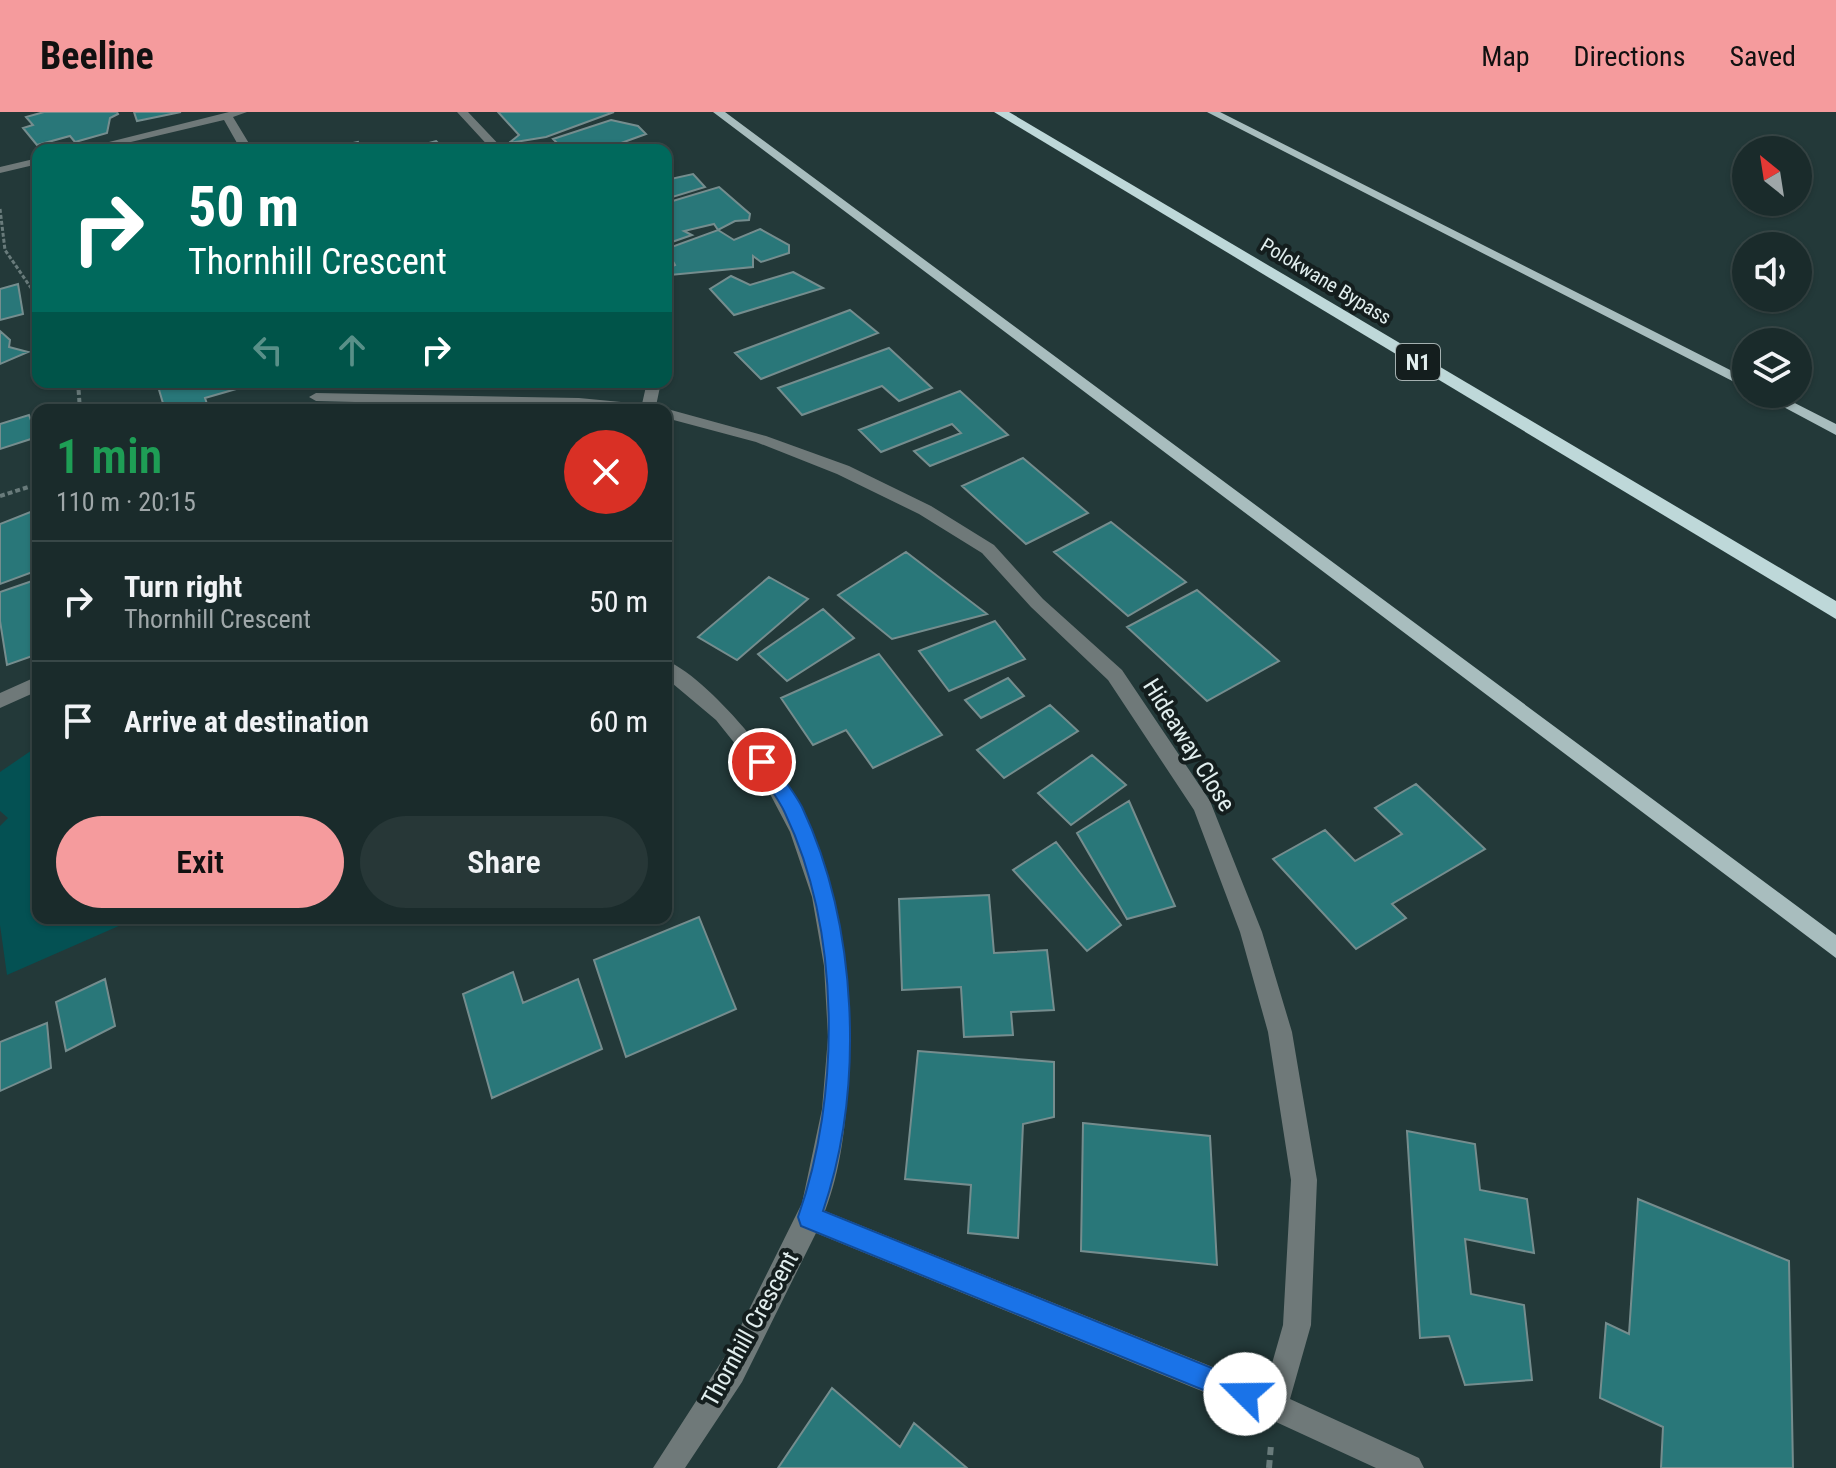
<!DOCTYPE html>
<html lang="en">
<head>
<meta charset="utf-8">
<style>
	body { margin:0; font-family:"Roboto Condensed",sans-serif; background:#273737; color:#f1f3f6; height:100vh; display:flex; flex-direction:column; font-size:30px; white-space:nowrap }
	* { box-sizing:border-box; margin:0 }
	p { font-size:26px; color:#9fa7a9 }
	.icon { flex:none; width:44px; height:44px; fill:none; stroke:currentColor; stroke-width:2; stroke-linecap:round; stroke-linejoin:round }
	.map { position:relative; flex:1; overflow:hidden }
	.side { position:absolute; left:32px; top:292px; width:640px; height:520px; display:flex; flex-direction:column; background:#1a2b2b; border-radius:16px; box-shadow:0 2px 6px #0004,0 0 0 2px #384747 }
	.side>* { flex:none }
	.top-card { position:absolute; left:32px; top:32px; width:640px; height:244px; border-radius:16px; box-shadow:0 2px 6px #0004,0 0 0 2px #384747; background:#00695c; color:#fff; overflow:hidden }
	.needle { width:52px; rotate:330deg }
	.fabs { position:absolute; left:1732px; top:24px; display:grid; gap:16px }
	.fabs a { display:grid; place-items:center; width:80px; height:80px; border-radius:50%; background:#1a2b2b; box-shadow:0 2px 6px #0004,0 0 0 2px #384747; font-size:40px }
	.pin { position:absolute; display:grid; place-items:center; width:68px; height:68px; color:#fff; margin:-34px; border:4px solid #fff; border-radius:50%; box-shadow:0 2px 8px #0007 }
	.me { position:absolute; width:88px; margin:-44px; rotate:292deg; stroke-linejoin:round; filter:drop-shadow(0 0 6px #0008) }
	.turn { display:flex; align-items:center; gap:28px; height:168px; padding:0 24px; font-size:36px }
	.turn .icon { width:104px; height:104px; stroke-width:2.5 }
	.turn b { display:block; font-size:56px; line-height:68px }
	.lanes { display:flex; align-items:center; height:76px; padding:0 24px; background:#0003; justify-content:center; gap:40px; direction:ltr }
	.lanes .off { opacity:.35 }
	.round { display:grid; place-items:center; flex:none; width:84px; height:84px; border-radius:42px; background:#273737 }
	.head { display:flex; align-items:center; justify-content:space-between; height:136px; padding:0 24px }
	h1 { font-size:48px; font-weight:600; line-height:60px; color:#1e9e55 }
	.button { display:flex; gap:16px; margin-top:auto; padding:16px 24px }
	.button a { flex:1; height:92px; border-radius:48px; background:#f59b9d; color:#111; font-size:32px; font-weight:600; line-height:92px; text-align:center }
	.button a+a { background:#273737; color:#f1f3f6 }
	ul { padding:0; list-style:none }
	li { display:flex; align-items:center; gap:24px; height:120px; padding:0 24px; border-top:2px solid #384747 }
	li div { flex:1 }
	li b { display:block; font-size:30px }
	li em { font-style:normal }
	header { display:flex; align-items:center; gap:48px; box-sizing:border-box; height:112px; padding:0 40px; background:#f59b9d; color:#111 }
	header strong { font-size:38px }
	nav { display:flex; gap:44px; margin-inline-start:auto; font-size:28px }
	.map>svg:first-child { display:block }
	.green { fill:#045153 }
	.building { fill:#297779; stroke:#758d8e; stroke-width:2 }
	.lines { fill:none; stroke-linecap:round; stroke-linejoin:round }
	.path-far2 { stroke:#697b7b; stroke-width:3; stroke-dasharray:4 2; stroke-linecap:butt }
	.path-far1 { stroke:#697b7b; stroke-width:4; stroke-dasharray:5 3; stroke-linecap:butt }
	.path { stroke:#697b7b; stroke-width:6; stroke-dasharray:8 5; stroke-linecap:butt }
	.minor { fill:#6f7979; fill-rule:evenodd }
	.major { fill:#a8bdbe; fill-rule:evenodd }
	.highway { fill:#bed8d9; fill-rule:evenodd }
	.route { fill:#1a73e8; stroke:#114b97; stroke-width:2 }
	.labels { text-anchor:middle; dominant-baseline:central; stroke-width:8; stroke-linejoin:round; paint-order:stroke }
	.far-street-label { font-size:20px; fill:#e1eeee; stroke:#141e1e }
	.shield { fill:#141e1e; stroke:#a4b0b0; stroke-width:2 }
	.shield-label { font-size:22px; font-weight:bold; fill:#e1eeee }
	.street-label { font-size:24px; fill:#e1eeee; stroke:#141e1e }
</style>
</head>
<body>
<header>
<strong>Beeline</strong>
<nav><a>Map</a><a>Directions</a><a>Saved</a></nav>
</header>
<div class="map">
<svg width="1836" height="1356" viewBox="0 0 1836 1356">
	<rect width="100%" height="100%" fill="#233939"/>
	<path class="green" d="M 38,634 L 38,806 L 137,806 L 7,863 L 0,813 L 0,714 L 8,706 L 0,699 L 0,660 Z"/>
	<path class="building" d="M 44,0 L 117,0 L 118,2 L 110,6 L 107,21 L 75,30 L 70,24 L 37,33 L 23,16 L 33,13 L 26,5 Z
		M 134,0 L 181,0 L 137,9 Z
		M 498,0 L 614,0 L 546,25 L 509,31 L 519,23 Z
		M 611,8 L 638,14 L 646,22 L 602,38 L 558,38 L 563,37 L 553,27 Z
		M 436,29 L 444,37 L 403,38 Z
		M 358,30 L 362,38 L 322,38 Z
		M 190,33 L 203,34 L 207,38 L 148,38 Z
		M 693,62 L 705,75 L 666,87 L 666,68 Z
		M 719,75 L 750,102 L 749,108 L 735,109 L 718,118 L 714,112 L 684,119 L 692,123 L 666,132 L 666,91 Z
		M 760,117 L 789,133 L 789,141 L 761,150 L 753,144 L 753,155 L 670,163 L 666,157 L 675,153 L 666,137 L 718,118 L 734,128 Z
		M 793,160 L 823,176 L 734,203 L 710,177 L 731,164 L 750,173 Z
		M 18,172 L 23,202 L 0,208 L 0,177 Z
		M 850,198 L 878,221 L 761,267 L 735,241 Z
		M 0,219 L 10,228 L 9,235 L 28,240 L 0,252 Z
		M 889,236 L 932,276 L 899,289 L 882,274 L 802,303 L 778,276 Z
		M 241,270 L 243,275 L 205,286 L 209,298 L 165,298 L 157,271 Z
		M 960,279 L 1008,323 L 930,354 L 914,339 L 961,321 L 952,312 L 881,340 L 859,318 Z
		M 29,303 L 37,325 L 0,337 L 0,312 Z
		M 1023,346 L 1088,401 L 1026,432 L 962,374 Z
		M 38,397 L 38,458 L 0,472 L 0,412 Z
		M 1111,410 L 1186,470 L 1128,504 L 1054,440 Z
		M 906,440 L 987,502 L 892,527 L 838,483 Z
		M 769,465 L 808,487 L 737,548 L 698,525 Z
		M 38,467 L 38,542 L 7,553 L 0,509 L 0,480 Z
		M 1197,478 L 1279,549 L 1207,589 L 1127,515 Z
		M 823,497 L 854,526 L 787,569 L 758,542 Z
		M 995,509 L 1025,547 L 949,579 L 919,539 Z
		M 879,542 L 942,623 L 873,656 L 846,618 L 813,633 L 781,586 Z
		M 1008,566 L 1024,584 L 981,606 L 965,588 Z
		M 1050,593 L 1078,619 L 1004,666 L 977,638 Z
		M 1092,643 L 1126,673 L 1071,713 L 1038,681 Z
		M 1416,672 L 1485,737 L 1392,792 L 1406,806 L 1356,837 L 1273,747 L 1325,718 L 1355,749 L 1402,722 L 1375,696 Z
		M 1129,689 L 1175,794 L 1127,807 L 1077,721 Z
		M 1056,730 L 1121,813 L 1087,839 L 1013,758 Z
		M 989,783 L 994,841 L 1047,838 L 1054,898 L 1011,900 L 1013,923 L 964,925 L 961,875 L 902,878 L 899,787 Z
		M 699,805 L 736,897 L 626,945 L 594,848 Z
		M 513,860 L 523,891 L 578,867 L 602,937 L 492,986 L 463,882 Z
		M 105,867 L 115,914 L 66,939 L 56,890 Z
		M 47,911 L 51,956 L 0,979 L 0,930 Z
		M 918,939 L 1054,950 L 1054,1005 L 1023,1012 L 1018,1126 L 968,1121 L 971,1073 L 905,1067 Z
		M 1083,1011 L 1210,1024 L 1217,1153 L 1081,1139 Z
		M 1407,1019 L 1475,1032 L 1480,1078 L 1527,1087 L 1534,1141 L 1465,1127 L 1471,1182 L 1524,1193 L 1532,1268 L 1465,1273 L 1449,1224 L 1420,1226 Z
		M 1638,1087 L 1789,1149 L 1793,1356 L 1661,1356 L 1663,1315 L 1600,1286 L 1606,1211 L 1629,1222 Z
		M 832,1276 L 900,1335 L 914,1311 L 967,1356 L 778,1356 Z"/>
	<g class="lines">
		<path class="path-far2" d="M 0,97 L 5,138 L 38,186"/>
		<path class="path-far1" d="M 78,270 L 80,298
			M 0,384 L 38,372"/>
		<path class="path" d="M 1269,1356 L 1271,1333"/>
		<path class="minor" d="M 229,0 L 247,0 L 233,5 L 253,38 L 241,38 L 224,8 L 97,38 L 77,38 Z
			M 457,0 L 468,0 L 504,38 L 492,38 Z
			M 38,46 L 38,52 L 0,61 L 0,55 Z
			M 647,270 L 661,270 L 656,294 L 671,298 L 766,324 L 849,354 L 931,394 L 994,433 L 1043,487 L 1122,558 L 1210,689 L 1262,820 L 1292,920 L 1317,1068 L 1311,1213 L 1290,1287 L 1419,1346 L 1424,1356 L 1376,1356 L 1265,1305 L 816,1121 L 742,1270 L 685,1356 L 653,1356 L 729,1238 L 802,1091 L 822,997 L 828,925 L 824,854 L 812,785 L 790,720 L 760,663 L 716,608 L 666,566 L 666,549 C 689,556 728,597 744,616 C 828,718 856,836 848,967 C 846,1011 841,1058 825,1099 L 1265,1276 L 1283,1213 L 1291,1068 L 1268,920 L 1240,820 L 1194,698 L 1108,568 L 1031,495 L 982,441 L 919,402 L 837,362 L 756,330 L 666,306 L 666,298 L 316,289 L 309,285 L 316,281 L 579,286 L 642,292 Z
			M 38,564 L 38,579 L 0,596 L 0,581 Z"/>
		<path class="major" d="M 713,0 L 725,0 L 1836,823 L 1836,846 Z
			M 1207,0 L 1220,0 L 1746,266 L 1746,276 Z
			M 1759,282 L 1777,282 L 1836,312 L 1836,323 Z"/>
		<path class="highway" d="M 994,0 L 1009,0 L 1836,489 L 1836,507 Z"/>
	</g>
	<path class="route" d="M 762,642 L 768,645 C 779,661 793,678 802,695 C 858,814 865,975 823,1099 L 1254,1273 L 1257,1282 L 1254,1292 L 1245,1295 L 801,1114 L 798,1105 C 841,983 841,819 785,701 C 777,683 762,667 753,650 Z"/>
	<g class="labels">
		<g class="far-street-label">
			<text transform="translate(1326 169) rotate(31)">Polokwane Bypass</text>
		</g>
		<rect class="shield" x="1396" y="232" width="44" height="36" rx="6"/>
		<g class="shield-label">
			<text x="1418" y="250">N1</text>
		</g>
		<g class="street-label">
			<text transform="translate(1189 633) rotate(58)">Hideaway Close</text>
			<text transform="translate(750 1217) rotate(-61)">Thornhill Crescent</text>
		</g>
	</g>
</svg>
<div class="fabs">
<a><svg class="needle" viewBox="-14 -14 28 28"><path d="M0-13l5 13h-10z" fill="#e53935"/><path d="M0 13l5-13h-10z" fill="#9fa7a9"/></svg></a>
<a><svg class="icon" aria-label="sound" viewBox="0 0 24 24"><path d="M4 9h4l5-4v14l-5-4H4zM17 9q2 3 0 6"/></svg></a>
<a><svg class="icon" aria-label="layers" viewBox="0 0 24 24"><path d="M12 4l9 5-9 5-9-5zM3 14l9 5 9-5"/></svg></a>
</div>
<div class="pin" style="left:762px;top:650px;background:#d93025"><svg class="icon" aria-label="arrive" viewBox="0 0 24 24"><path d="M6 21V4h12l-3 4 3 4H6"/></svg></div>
<svg class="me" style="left:1245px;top:1282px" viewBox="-20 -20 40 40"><circle r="19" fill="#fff"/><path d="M0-13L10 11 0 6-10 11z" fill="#1a73e8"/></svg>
<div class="top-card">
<div class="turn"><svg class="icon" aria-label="right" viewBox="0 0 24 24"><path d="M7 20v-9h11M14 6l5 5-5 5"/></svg><div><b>50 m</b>Thornhill Crescent</div></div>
<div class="lanes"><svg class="icon off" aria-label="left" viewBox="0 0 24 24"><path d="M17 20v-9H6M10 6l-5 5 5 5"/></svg><svg class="icon off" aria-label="ahead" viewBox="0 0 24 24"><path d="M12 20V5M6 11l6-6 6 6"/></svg><svg class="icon" aria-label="right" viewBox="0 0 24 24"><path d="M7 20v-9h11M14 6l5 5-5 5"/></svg></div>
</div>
<section class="side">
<div class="head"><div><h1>1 min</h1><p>110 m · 20:15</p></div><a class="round" style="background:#d93025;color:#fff"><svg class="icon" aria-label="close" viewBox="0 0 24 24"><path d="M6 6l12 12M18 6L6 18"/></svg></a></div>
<ul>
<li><svg class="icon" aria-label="right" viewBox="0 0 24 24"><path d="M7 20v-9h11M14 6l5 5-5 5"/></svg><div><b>Turn right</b><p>Thornhill Crescent</p></div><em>50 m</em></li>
<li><svg class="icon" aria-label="arrive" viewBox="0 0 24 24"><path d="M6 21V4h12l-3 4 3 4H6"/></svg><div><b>Arrive at destination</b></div><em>60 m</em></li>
</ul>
<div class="button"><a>Exit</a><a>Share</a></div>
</section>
</div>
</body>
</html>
